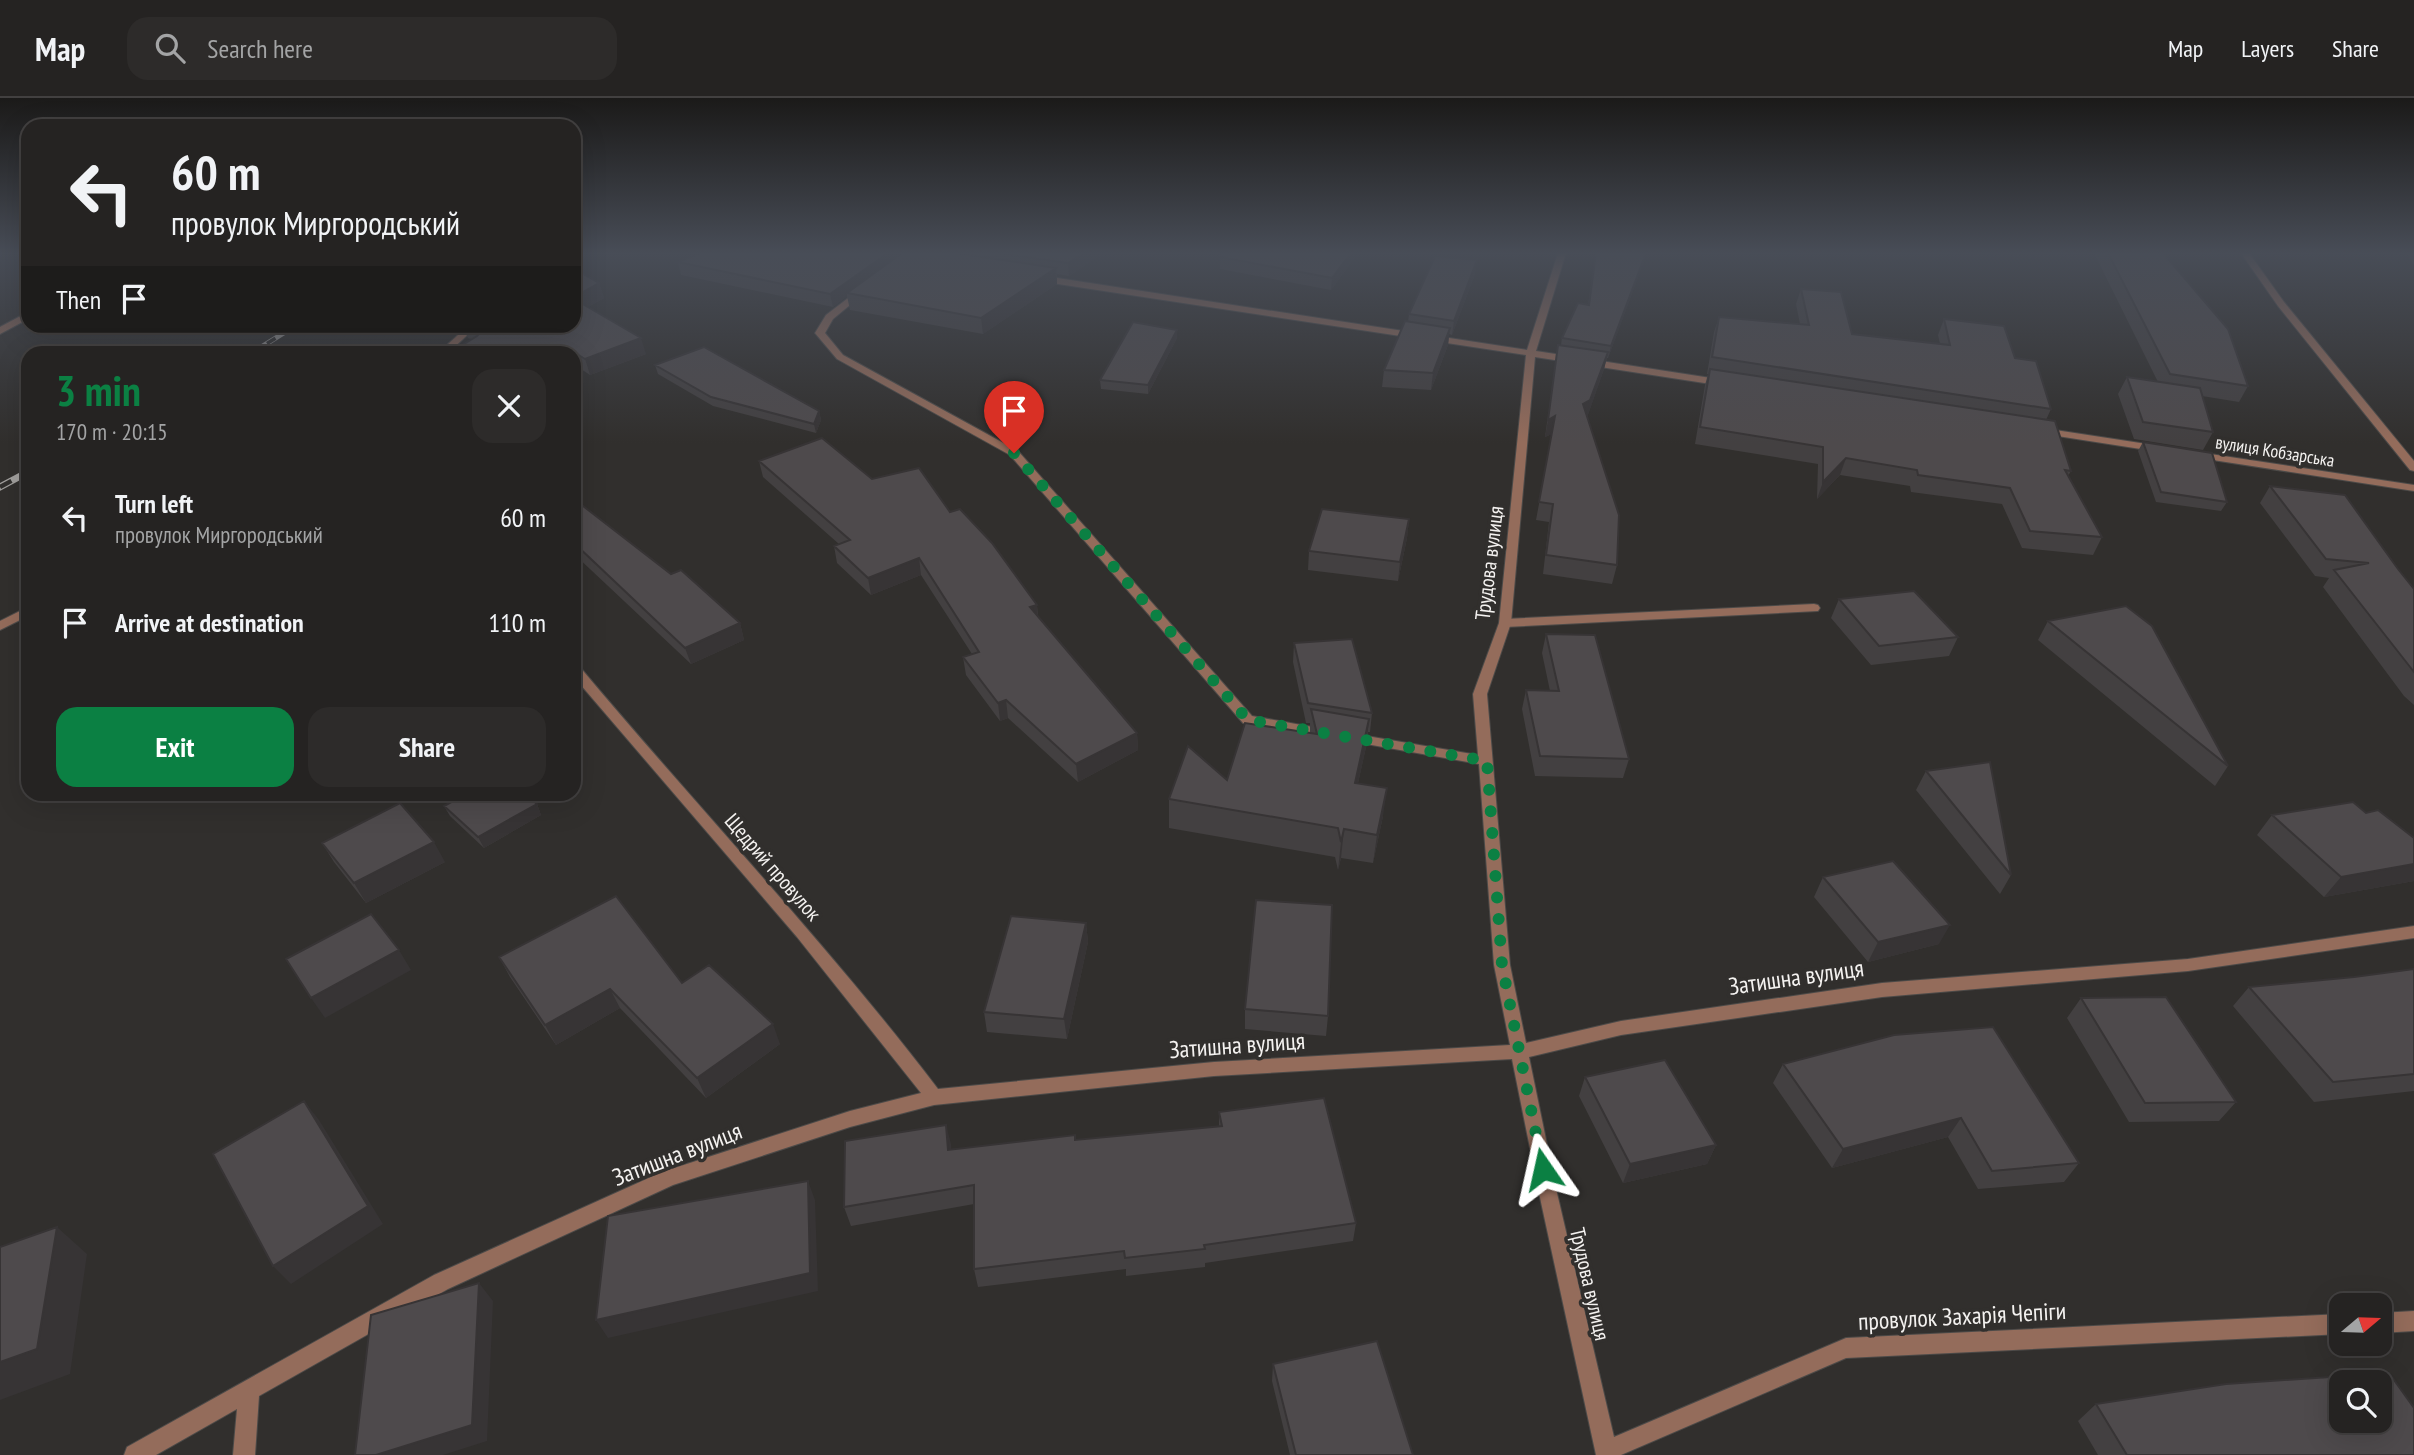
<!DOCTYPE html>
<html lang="en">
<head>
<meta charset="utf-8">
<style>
	body { margin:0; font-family:"PT Sans Narrow",sans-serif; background:#2d2b2a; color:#f1f3f6; height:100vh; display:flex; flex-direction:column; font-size:26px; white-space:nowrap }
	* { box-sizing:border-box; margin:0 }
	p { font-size:23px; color:#a3a4a5 }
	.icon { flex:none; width:38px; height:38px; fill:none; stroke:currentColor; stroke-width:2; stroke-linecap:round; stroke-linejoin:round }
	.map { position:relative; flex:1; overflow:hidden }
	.details { position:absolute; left:21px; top:248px; width:560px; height:455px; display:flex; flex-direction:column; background:#252322; border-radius:21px; box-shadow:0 7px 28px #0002,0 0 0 2px #424040 }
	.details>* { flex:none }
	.top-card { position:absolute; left:21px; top:21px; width:560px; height:214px; border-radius:21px; box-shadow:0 7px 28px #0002,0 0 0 2px #424040; background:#252322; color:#f1f3f6; overflow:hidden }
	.needle { width:46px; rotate:71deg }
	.buttons { position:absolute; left:2329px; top:1195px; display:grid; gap:14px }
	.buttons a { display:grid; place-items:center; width:63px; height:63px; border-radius:14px; background:#252322; box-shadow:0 7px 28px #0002,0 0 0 2px #424040; font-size:35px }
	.pin { position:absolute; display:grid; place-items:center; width:60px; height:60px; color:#fff; margin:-72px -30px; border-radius:50% 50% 50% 0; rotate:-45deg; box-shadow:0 0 7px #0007 }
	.pin .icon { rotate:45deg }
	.me { position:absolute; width:77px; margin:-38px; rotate:349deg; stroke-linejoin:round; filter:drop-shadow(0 0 5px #0008) }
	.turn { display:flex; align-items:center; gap:24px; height:147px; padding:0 35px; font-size:32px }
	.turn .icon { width:91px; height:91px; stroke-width:2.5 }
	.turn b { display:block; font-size:49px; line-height:60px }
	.then { display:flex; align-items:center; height:66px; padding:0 35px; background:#0003; gap:14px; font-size:26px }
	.round { display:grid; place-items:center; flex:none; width:74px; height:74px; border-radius:21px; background:#2d2b2a }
	.head { display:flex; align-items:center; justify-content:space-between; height:119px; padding:0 35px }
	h1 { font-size:42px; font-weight:700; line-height:52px; color:#0b8043 }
	.button { display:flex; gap:14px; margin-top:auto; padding:14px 35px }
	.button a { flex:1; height:80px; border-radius:21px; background:#0b8043; color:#fff; font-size:28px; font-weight:700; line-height:80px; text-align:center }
	.button a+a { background:#2d2b2a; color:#f1f3f6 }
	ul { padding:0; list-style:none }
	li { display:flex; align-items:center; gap:21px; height:105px; padding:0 35px }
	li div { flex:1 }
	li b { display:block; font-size:26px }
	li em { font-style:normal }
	header { display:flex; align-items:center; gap:42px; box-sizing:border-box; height:98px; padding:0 35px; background:#252322; border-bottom:2px solid #424040 }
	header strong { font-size:33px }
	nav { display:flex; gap:38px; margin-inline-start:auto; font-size:24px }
	.search { width:490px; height:63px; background:#2d2b2a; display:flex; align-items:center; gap:18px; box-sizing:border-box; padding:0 24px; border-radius:21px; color:#a3a4a5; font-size:26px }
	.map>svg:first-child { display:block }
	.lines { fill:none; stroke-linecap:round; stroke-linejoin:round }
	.service-casing { stroke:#4c4a48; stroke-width:2 }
	.minor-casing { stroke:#4c4a48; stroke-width:2 }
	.service { fill:#946c5b; fill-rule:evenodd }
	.minor { fill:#946c5b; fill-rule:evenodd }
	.rail-far1-casing { stroke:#a19f9d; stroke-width:5 }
	.rail-casing { stroke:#a19f9d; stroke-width:7 }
	.rail-far1 { stroke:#312f2d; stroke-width:3.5; stroke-dasharray:10; stroke-linecap:butt }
	.rail { stroke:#312f2d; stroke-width:4.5; stroke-dasharray:13; stroke-linecap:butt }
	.wall { fill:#434041 }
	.shaded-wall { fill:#373435 }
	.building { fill:#4e4a4c; stroke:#373435; stroke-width:2; fill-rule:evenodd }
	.route { stroke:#0b8043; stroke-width:12; stroke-dasharray:0 21.6 }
	.labels { text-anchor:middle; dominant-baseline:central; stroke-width:7; stroke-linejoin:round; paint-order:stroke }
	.far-street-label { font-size:18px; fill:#f4f2f0; stroke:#312f2d }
	.street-label { font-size:21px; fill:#f4f2f0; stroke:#312f2d }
	.near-street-label { font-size:24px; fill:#f4f2f0; stroke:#312f2d }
</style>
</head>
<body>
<header>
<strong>Map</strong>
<div class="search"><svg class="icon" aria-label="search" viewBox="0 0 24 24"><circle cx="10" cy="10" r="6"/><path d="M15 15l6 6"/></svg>Search here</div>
<nav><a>Map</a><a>Layers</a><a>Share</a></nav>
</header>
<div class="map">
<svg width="2414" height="1357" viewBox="0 0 2414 1357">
	<rect width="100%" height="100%" fill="#312f2d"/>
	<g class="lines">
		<g class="service-casing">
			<path id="service" d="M 1814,506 L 1818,507 L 1820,510 L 1818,513 L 1505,529 L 1499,525 L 1505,521 Z"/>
		</g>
		<g class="minor-casing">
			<path id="minor" d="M 1558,155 L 1566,155 L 1536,253 L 1724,282 L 1729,285 L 1724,288 L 1535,259 L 1511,525 L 1487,596 L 1510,867 L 1526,945 L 1621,923 L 1882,885 L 2188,861 L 2414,828 L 2414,840 L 2188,873 L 1882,899 L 1621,937 L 1529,959 L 1557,1095 L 1614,1339 L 1846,1240 L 2342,1216 L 2342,1236 L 1846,1260 L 1621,1357 L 1596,1357 L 1539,1095 L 1512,961 L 1214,978 L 934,1007 L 850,1029 L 673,1087 L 448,1191 L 259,1298 L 255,1357 L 233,1357 L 237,1311 L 156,1357 L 124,1357 L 127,1349 L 434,1177 L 662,1074 L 850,1013 L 921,995 L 797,839 L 574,579 L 574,567 L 579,568 C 698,710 826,844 938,991 L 1214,964 L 1510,947 L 1494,867 L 1479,666 L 1349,643 L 1342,639 L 1349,635 L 1478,657 L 1473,596 L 1499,525 L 1526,257 L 1038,183 L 1034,180 L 1038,177 L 1527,252 Z
				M 2241,155 L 2249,155 L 2284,204 L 2414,363 L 2414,373 L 2410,372 L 2278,208 Z
				M 860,191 L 867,193 L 833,221 L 825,235 L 843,257 L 1018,353 L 1252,618 L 1329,632 L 1334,633 L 1336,636 L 1334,639 L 1329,640 L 1243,625 L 1010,357 L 837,261 L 815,235 L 826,217 Z
				M 28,214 L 28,221 L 0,236 L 0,229 Z
				M 468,228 L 477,228 L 447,256 L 437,256 Z
				M 2042,330 L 2160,348 L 2165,351 L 2160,354 L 2038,335 L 2038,331 Z
				M 2197,354 L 2414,387 L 2414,393 L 2193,359 L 2192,357 Z
				M 28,509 L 28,518 L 0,532 L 0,523 Z
				M 2414,1213 L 2414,1233 L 2380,1235 L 2380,1215 Z"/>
		</g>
		<use href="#service" class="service"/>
		<use href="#minor" class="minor"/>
		<g class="rail-far1-casing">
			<path id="rail-far1" d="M 250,256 L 295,228"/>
		</g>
		<g class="rail-casing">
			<path id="rail" d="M 0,389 L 28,374"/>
		</g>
		<use href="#rail-far1" class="rail-far1"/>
		<use href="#rail" class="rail"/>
	</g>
	<path class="wall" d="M 902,155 L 1103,155 L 1069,178 L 1057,176 L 1057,186 L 983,236 L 850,212 L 847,198 L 833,209 L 681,177 L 678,164 L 897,158 Z
		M 1220,155 L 1358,155 L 1331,192 L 1220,171 Z
		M 1596,155 L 1647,155 L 1608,260 L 1607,260 L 1604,271 L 1587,319 L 1617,467 L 1612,486 L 1543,476 L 1549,424 L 1536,422 L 1552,336 L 1545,339 L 1558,247 L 1561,247 L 1562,240 L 1588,207 Z
		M 2094,155 L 2163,155 L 2248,288 L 2239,304 L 2202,298 L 2213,334 L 2203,352 L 2134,341 L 2118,296 L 2127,279 L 2158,284 Z
		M 2407,155 L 2414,155 L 2414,168 Z
		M 1475,176 L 1452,237 L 1449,236 L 1448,247 L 1431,292 L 1382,289 L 1384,272 L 1408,224 L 1409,216 Z
		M 599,185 L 604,200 L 588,209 L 646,256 L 590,277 L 578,269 L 574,272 L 574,256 L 448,256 L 472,241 L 468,240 L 462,228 L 574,228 Z
		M 1801,191 L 1852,236 L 1940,246 L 1938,237 L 1944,221 L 2015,260 L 2051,311 L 2046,322 L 2071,373 L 2068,378 L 2102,439 L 2093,457 L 2022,450 L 2002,406 L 1911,394 L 1910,388 L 1840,377 L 1817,401 L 1818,366 L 1695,346 L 1705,287 L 1708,276 L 1707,276 L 1714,234 L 1719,219 L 1800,226 L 1796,206 Z
		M 1177,232 L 1177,240 L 1148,296 L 1101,291 L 1100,282 Z
		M 655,267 L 819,313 L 821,322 L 816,335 L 713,308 L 658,276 Z
		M 2143,344 L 2227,404 L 2221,413 L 2156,404 L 2138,353 Z
		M 759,363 L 872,381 L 950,414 L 1037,507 L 1038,518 L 1137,635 L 1138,652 L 1078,684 L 1008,620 L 1000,623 L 966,577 L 963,559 L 972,556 L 921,477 L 871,497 L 837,465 L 834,448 L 839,446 L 763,379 Z
		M 2270,388 L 2398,471 L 2414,491 L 2414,607 L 2404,598 L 2323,489 L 2329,480 L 2315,478 L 2260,405 Z
		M 574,401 L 671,476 L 740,525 L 744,542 L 691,566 L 574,456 Z
		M 1409,421 L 1407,440 L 1398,483 L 1308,472 L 1309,453 Z
		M 1839,501 L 1958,539 L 1949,558 L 1871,567 L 1831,520 Z
		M 2048,523 L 2228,668 L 2215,688 L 2038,542 Z
		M 1546,536 L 1629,661 L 1623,680 L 1535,678 L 1522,611 L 1526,592 L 1550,593 L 1542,555 Z
		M 1294,545 L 1372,615 L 1370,634 L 1368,634 L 1366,649 L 1358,685 L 1383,718 L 1373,765 L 1341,760 L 1338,772 L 1335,759 L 1169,730 L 1169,701 L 1227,682 L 1310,635 L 1310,625 L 1306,625 L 1293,564 Z
		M 1926,673 L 2011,777 L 2000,796 L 1916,692 Z
		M 537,706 L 541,717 L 484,750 L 450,718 L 444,708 Z
		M 2366,715 L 2414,740 L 2414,783 L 2324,799 L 2257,737 L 2272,717 Z
		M 322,745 L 445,764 L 366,805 L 334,764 Z
		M 1823,779 L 1939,846 L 1868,864 L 1814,799 Z
		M 1086,825 L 1088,844 L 1067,941 L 987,934 L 984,914 Z
		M 499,859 L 682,885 L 780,946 L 706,1000 L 620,910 L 556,947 L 510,879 Z
		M 2414,871 L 2414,993 L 2314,1004 L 2233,908 L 2249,889 L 2354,879 Z
		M 2081,900 L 2236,1004 L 2219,1023 L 2129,1024 L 2067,920 Z
		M 1245,911 L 1328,918 L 1326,938 L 1245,931 Z
		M 1894,937 L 2079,1065 L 2064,1084 L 1978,1091 L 1948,1039 L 1832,1070 L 1773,985 L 1783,966 Z
		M 1585,979 L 1716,1047 L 1707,1066 L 1623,1085 L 1579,998 Z
		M 1219,1014 L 1356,1125 L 1353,1143 L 1205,1165 L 1205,1169 L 1126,1178 L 1126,1171 L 978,1189 L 974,1171 L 974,1106 L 851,1128 L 844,1109 L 951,1046 L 951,1051 L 1075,1042 L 1219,1028 Z
		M 1273,1266 L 1413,1357 L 1290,1357 L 1272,1283 Z
		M 2096,1306 L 2414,1357 L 2098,1357 L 2078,1323 Z"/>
	<path class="shaded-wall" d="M 888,155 L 897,155 L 898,161 L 847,195 L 847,198 L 833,209 L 830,196 Z
		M 1084,155 L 1103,155 L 1069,178 L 1068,165 Z
		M 1351,155 L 1358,155 L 1331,192 L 1332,180 Z
		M 1646,155 L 1647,155 L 1608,260 L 1611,248 Z
		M 1477,162 L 1475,176 L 1452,237 L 1454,223 Z
		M 1056,170 L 1057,186 L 983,236 L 981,220 Z
		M 599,185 L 604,200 L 577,216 L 574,205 L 574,199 Z
		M 1450,230 L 1448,247 L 1431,292 L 1433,275 Z
		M 1177,232 L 1177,240 L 1148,296 L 1148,287 Z
		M 641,240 L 646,256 L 590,277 L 585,261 Z
		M 1608,254 L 1604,271 L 1587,320 L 1583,306 Z
		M 574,258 L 578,269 L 574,272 Z
		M 819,313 L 821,322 L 816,335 L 814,326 Z
		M 1555,318 L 1552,336 L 1545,339 L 1548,322 Z
		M 1846,360 L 1840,377 L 1817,401 L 1823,384 Z
		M 1409,421 L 1407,440 L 1398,483 L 1400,464 Z
		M 919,460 L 921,477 L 871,497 L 868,480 Z
		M 1037,507 L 1038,524 L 1030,509 Z
		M 740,525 L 744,542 L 691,566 L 685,550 Z
		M 1006,602 L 1008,620 L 1000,623 L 998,605 Z
		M 1369,621 L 1366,649 L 1352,713 L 1355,685 Z
		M 1137,635 L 1138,652 L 1078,684 L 1076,666 Z
		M 1387,690 L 1383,718 L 1373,765 L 1377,737 Z
		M 537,706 L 541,717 L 484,750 L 478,739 Z
		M 1344,731 L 1341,760 L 1338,772 L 1341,744 Z
		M 434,744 L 445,764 L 366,805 L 354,785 Z
		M 2414,766 L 2414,783 L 2324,799 L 2341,779 Z
		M 1086,825 L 1088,844 L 1067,941 L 1064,921 Z
		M 1950,827 L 1939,846 L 1868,864 L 1878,844 Z
		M 399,852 L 411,872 L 325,920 L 311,900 Z
		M 610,891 L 620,910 L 556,947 L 545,927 Z
		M 773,926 L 780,946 L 706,1000 L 697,980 Z
		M 304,1003 L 319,1022 L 383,1126 L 291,1186 L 273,1168 Z
		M 1961,1020 L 1948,1039 L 1832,1070 L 1843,1051 Z
		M 946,1027 L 951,1046 L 953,1071 L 948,1052 Z
		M 1716,1047 L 1707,1066 L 1623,1085 L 1630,1066 Z
		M 808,1083 L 815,1102 L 818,1193 L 608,1240 L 596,1222 Z
		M 57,1129 L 87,1156 L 70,1276 L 0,1302 L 0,1264 Z
		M 479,1185 L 493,1203 L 487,1343 L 443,1357 L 376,1357 Z"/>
	<path class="building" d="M 701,155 L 888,155 L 830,196 L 678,164 Z
		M 902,155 L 955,155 L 1056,170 L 981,220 L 847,195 Z
		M 997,155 L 1084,155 L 1068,165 Z
		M 1220,155 L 1351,155 L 1332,180 L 1220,159 Z
		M 1596,155 L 1646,155 L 1611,248 L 1562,240 L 1578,205 L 1589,207 Z
		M 2108,155 L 2163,155 L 2228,231 L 2248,288 L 2170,276 Z
		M 1435,158 L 1477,162 L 1454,223 L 1409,216 Z
		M 574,171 L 599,185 L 574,199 Z
		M 1801,191 L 1841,194 L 1852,236 L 1950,247 L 1944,221 L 2004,228 L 2015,260 L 2036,263 L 2051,311 L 1712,259 L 1719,219 L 1809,227 Z
		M 574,201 L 641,240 L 585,261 L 572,253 L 569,256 L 448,256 L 477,238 L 485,229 L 476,228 L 574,228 Z
		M 1405,223 L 1450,230 L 1433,275 L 1384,272 Z
		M 1133,224 L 1177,232 L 1148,287 L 1100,282 Z
		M 1558,247 L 1608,254 L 1590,302 L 1583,306 L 1619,417 L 1617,467 L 1546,457 L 1553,406 L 1539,404 L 1555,318 L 1548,322 Z
		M 704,249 L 819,313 L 814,326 L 711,299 L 655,267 Z
		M 1710,271 L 2055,323 L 2071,373 L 2065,372 L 2102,439 L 2030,433 L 2010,390 L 1918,377 L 1917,372 L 1846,360 L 1823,384 L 1823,349 L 1700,329 Z
		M 2127,279 L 2200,290 L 2213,334 L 2143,324 Z
		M 822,340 L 872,381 L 919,370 L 950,414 L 960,411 L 992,445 L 1037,507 L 1030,509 L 1137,635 L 1076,666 L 1006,602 L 998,605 L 963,559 L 979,554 L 919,460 L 868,480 L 834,448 L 850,442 L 759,363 Z
		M 2143,344 L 2212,355 L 2227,404 L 2161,394 Z
		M 2270,388 L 2345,397 L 2398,471 L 2414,491 L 2414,574 L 2334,472 L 2369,465 L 2326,461 Z
		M 574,401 L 671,476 L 681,472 L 740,525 L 685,550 L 574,445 Z
		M 1322,411 L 1409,421 L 1400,464 L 1309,453 Z
		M 1914,493 L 1958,539 L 1879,548 L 1839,501 Z
		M 2126,508 L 2152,528 L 2228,668 L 2048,523 Z
		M 1546,536 L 1595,537 L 1629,661 L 1540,658 L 1526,592 L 1559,593 Z
		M 1352,541 L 1372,615 L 1308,605 L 1294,545 Z
		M 1311,611 L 1369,621 L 1355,685 L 1387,690 L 1377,737 L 1344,731 L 1341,744 L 1338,730 L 1169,701 L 1188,648 L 1227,682 L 1245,625 L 1317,636 Z
		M 1990,664 L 2011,777 L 1926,673 Z
		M 466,696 L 525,696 L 537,706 L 478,739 L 444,708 Z
		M 2353,704 L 2366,715 L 2378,712 L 2414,740 L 2414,766 L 2341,779 L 2272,717 Z
		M 400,705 L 434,744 L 354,785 L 322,745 Z
		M 1893,763 L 1950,827 L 1878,844 L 1823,779 Z
		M 616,798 L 682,885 L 709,867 L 773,926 L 697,980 L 610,891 L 545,927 L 499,859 Z
		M 1256,802 L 1332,807 L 1328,918 L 1245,911 Z
		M 371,816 L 399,852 L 311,900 L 286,861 Z
		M 1011,818 L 1086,825 L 1064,921 L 984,914 Z
		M 2414,871 L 2414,976 L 2333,984 L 2249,889 L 2354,879 Z
		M 2166,899 L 2236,1004 L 2145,1005 L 2081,900 Z
		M 1993,929 L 2079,1065 L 1992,1073 L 1961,1020 L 1843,1051 L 1783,966 L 1894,937 Z
		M 1665,962 L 1716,1047 L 1630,1066 L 1585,979 Z
		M 1324,1000 L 1356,1125 L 1204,1147 L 1205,1151 L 1125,1160 L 1124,1153 L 974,1171 L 974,1087 L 844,1109 L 845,1043 L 946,1027 L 948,1052 L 1075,1037 L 1075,1042 L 1222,1028 L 1219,1014 Z
		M 304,1003 L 368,1108 L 273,1168 L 213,1056 Z
		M 808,1083 L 810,1175 L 596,1222 L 608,1118 Z
		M 57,1129 L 37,1251 L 0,1264 L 0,1149 Z
		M 479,1185 L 472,1327 L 376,1357 L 355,1357 L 371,1217 Z
		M 1377,1243 L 1413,1357 L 1296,1357 L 1273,1266 Z
		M 2389,1275 L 2414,1310 L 2414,1357 L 2127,1357 L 2096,1306 L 2226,1286 ZM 2342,1284 L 2380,1284 L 2380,1323 L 2342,1323 Z"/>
	<linearGradient id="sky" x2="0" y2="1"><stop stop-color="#1b1a19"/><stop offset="0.45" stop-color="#484d57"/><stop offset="1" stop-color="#484d57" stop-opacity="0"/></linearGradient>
	<rect width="2414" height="345" fill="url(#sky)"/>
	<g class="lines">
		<path class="route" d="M 1014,355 L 1248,622 L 1487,663 L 1502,867 L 1543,1071"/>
	</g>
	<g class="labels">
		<g class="far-street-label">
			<text transform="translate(2275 353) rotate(9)">вулиця Кобзарська</text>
		</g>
		<g class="street-label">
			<text transform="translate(1489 465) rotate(-83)">Трудова вулиця</text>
			<text transform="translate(773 769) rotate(49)">Щедрий провулок</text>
			<text transform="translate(1590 1186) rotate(77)">Трудова вулиця</text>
		</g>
		<g class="near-street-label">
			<text transform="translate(1796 879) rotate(-8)">Затишна вулиця</text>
			<text transform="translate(1237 947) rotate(-4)">Затишна вулиця</text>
			<text transform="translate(677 1056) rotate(-21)">Затишна вулиця</text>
			<text transform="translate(1962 1218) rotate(-3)">провулок Захарія Чепіги</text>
		</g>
	</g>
</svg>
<div class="buttons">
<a><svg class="needle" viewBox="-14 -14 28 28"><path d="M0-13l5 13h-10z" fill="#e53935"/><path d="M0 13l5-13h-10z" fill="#a3a4a5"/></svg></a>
<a><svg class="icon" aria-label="search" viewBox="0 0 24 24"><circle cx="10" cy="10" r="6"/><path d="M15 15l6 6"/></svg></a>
</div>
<div class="pin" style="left:1014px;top:355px;background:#d93025"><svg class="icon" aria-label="arrive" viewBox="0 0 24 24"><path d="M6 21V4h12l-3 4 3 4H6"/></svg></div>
<svg class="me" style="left:1543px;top:1071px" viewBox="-20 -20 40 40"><path d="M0-17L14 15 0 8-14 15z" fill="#0b8043" stroke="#fff" stroke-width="4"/></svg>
<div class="top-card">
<div class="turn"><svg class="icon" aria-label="left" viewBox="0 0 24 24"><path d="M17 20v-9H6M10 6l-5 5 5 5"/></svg><div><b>60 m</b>провулок Миргородський</div></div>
<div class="then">Then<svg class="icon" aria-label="arrive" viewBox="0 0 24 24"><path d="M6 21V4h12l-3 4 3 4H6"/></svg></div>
</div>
<section class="details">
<div class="head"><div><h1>3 min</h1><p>170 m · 20:15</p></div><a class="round"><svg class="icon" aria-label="close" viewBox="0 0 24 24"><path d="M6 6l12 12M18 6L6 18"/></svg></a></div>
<ul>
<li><svg class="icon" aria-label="left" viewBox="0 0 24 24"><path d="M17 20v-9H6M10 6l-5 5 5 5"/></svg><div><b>Turn left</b><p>провулок Миргородський</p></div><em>60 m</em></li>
<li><svg class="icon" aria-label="arrive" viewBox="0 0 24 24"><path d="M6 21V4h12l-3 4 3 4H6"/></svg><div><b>Arrive at destination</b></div><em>110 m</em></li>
</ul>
<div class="button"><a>Exit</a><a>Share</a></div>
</section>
</div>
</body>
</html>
